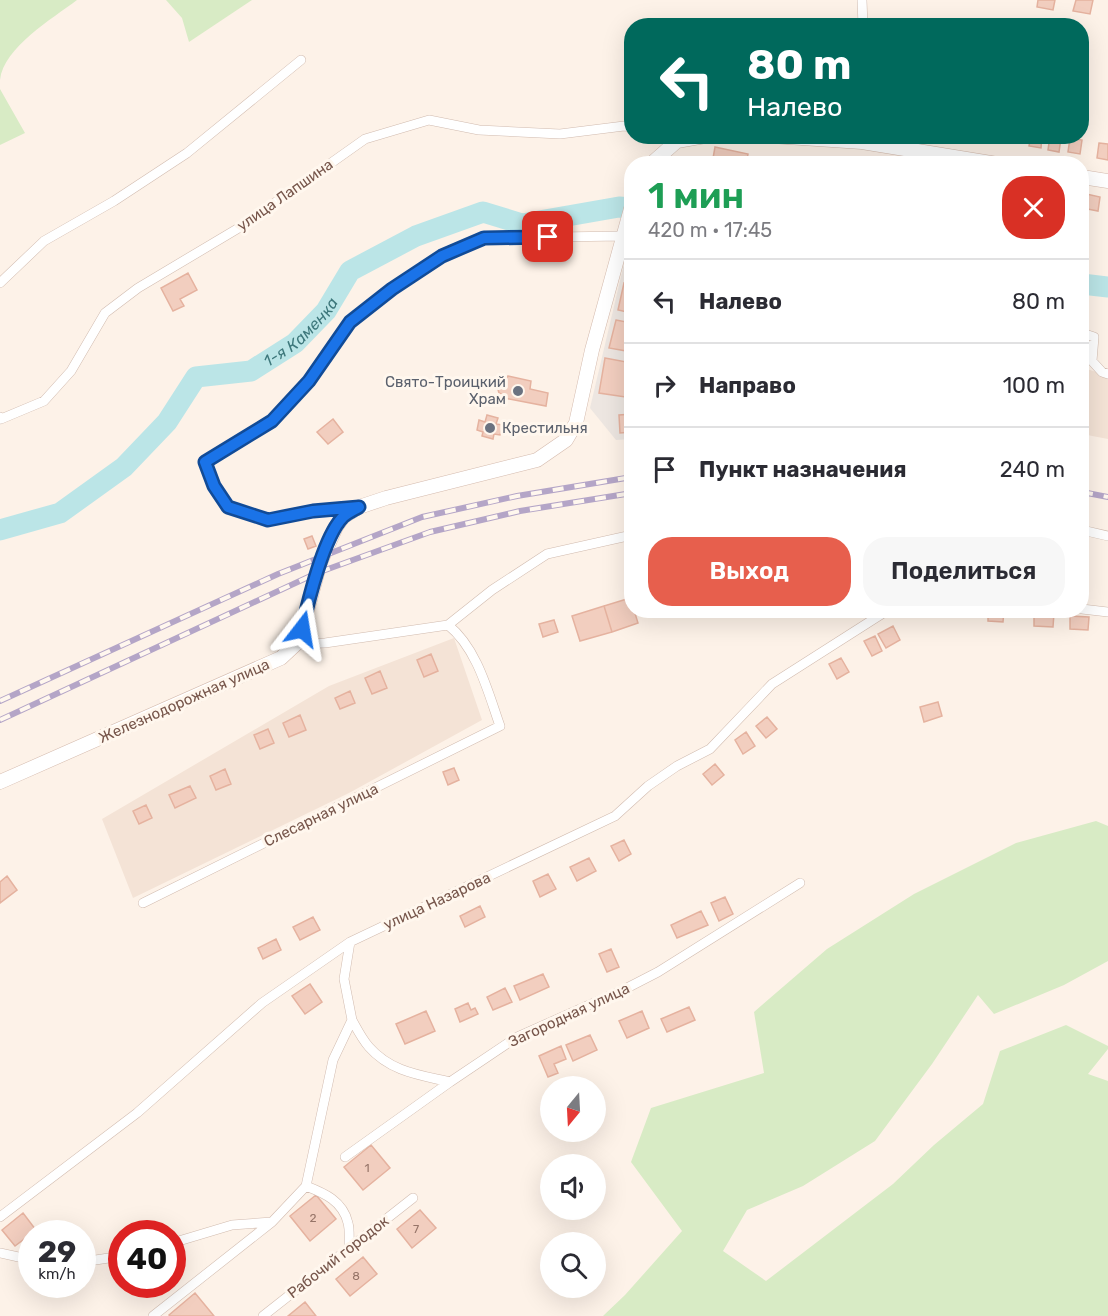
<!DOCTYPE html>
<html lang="ru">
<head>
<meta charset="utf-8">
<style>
	body { margin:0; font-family:Rubik,sans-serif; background:#f7f7f7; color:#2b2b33; height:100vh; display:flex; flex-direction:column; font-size:22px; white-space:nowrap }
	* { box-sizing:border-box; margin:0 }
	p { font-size:20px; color:#7c7c81 }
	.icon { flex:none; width:33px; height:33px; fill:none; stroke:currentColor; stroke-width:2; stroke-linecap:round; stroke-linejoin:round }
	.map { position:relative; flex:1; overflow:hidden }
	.side { position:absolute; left:624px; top:156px; width:465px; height:462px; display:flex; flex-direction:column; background:#fff; border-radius:24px; box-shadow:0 6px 24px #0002 }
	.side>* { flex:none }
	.banner { position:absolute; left:624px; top:18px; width:465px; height:126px; border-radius:24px; box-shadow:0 6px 24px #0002; background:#00695c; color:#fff; overflow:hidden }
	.needle { width:39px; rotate:198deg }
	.tools { position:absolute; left:540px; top:1076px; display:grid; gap:12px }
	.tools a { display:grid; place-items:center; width:66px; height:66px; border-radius:50%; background:#fff; box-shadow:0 6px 24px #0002; font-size:30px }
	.speed { position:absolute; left:18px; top:1220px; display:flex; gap:12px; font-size:30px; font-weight:700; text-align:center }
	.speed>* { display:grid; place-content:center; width:78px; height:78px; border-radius:50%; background:#fff; box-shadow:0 6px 24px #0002; line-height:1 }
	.speed small { font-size:15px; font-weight:400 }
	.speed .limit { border:9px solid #d22; background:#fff; color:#111 }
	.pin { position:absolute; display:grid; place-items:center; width:51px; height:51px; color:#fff; margin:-26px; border-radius:12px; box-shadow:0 3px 9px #0006 }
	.me { position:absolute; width:66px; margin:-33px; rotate:14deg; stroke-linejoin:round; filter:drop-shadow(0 0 4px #0008) }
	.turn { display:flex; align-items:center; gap:21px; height:126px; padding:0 24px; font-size:27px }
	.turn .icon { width:78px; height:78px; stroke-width:2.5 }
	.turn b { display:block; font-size:42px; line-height:51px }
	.round { display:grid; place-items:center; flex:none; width:63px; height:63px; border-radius:24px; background:#f7f7f7 }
	.overview { display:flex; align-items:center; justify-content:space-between; height:102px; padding:0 24px }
	h1 { font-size:36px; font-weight:600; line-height:45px; color:#1e9e55 }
	.action { display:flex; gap:12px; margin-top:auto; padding:12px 24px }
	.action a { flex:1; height:69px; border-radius:24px; background:#e75f4d; color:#fff; font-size:24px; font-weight:600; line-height:69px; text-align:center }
	.action a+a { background:#f7f7f7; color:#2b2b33 }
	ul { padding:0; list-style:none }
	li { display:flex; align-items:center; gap:18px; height:84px; padding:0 24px; border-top:2px solid #e1e1e2 }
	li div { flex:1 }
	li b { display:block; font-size:22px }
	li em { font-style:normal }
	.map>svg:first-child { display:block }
	.residential { fill:#f4e3d6 }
	.industrial { fill:#ede6e1 }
	.green { fill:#d8ebc5 }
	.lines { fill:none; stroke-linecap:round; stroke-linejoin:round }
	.river { stroke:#bbe5e7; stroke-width:21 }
	.building { fill:#f2cebf; stroke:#e5b29f; stroke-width:1.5 }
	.street-casing { stroke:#d1bbaf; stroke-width:10 }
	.secondary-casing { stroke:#d4baad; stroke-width:15 }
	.street { stroke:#fff; stroke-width:9 }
	.secondary { stroke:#fff; stroke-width:14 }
	.rail-casing { stroke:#b4a5c7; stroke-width:6 }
	.rail { stroke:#fff7ee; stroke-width:4; stroke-dasharray:11; stroke-linecap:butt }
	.route-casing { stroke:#114b97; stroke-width:15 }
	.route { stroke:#1a73e8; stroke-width:10 }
	.worship-dot { fill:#6b7280; stroke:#fff7ee; stroke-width:2 }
	.labels { text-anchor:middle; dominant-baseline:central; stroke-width:6; stroke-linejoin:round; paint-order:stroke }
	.number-label { font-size:12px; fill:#967468 }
	.street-label { font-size:15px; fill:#77564b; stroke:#fff7ee }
	.worship-label { font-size:15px; fill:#5b616d; stroke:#fff7ee; text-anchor:end }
	.water-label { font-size:16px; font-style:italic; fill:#3e787c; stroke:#fff7ee }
</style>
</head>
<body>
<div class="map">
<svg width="1108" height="1316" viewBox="0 0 1108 1316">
	<rect width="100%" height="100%" fill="#fdf2e8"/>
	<path class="residential" d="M 1082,334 L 1090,338 L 1087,369 L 1108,376 L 1108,439 L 1082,434 Z
		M 454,638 L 482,720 L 349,793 L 133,898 L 102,819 L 329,686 Z"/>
	<path class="industrial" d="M 628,247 L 631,248 L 631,439 L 616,440 L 590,408 Z"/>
	<path class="green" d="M 0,0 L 77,0 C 52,19 4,47 0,80 Z
		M 166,0 L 252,0 L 189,42 L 182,18 Z
		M 0,89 L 25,133 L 0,145 Z
		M 1096,821 L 1108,826 L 1108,961 L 1064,985 L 994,1014 L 978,995 L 932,1064 L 875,1141 L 803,1186 L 747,1210 L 723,1251 L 766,1281 L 893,1184 L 934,1145 L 983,1104 L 1000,1051 L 1066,1025 L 1108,1046 L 1108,1049 L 1088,1074 L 1108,1081 L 1108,1316 L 603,1316 L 625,1295 L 682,1231 L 631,1162 L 651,1108 L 764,1073 L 754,1012 L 827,949 L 914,894 L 1016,843 Z"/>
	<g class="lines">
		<g class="river">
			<path d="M 1082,284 L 1108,287"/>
			<path id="s1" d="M 0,530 L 60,513 L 124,467 L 167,422 L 196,377 L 251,371 L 295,343 L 326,311 L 350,271 L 416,236 L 483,212 L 522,224 L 619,207 L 632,208"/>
		</g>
	</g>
	<path class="building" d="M 1038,0 L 1055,0 L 1053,10 L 1037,7 Z
		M 1076,0 L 1093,0 L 1090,14 L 1073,11 Z
		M 1031,136 L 1042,136 L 1041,148 L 1029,146 Z
		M 1050,136 L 1061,138 L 1059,152 L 1048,150 Z
		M 1070,138 L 1082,140 L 1080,154 L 1068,152 Z
		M 1099,143 L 1108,144 L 1108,160 L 1097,158 Z
		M 715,147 L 748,154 L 746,164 L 712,164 Z
		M 1082,193 L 1100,197 L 1098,211 L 1082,208 Z
		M 188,273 L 197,290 L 180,299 L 184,306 L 173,311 L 161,288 Z
		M 624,283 L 632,285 L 632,313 L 618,310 Z
		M 616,320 L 632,323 L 632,352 L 609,348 Z
		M 605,358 L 632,363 L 632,398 L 599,393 Z
		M 508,376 L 531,381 L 530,389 L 548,393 L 546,406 L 504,398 L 504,395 L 499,393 L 497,386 L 500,381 L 507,379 Z
		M 632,414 L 632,432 L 620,433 L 619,415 Z
		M 487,415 L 498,418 L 496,424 L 503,425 L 500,435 L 494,434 L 493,439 L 482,436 L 483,432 L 477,430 L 479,420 L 485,422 Z
		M 333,419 L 343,432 L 328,444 L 317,432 Z
		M 312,536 L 316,546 L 308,549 L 304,539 Z
		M 630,598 L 632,610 L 634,610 L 638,623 L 612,632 L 604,606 Z
		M 604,606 L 612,632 L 580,641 L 572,616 Z
		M 988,610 L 1004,610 L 1003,622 L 988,621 Z
		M 1034,612 L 1054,613 L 1053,627 L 1034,626 Z
		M 1070,616 L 1089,617 L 1088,630 L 1070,629 Z
		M 554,620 L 558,632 L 543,637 L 539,624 Z
		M 893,626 L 900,640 L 886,648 L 878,634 Z
		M 875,636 L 882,651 L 872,656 L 864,641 Z
		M 431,654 L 438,671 L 424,677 L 417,660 Z
		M 841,658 L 849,672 L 837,679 L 829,664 Z
		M 380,671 L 387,688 L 372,694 L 365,678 Z
		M 350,691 L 355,703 L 340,709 L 335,698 Z
		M 938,702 L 942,716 L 924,722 L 920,707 Z
		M 300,715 L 306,730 L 289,737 L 283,723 Z
		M 767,717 L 777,729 L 766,738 L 756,726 Z
		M 268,729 L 274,743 L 260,749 L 254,735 Z
		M 746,732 L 755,746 L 743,754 L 735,740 Z
		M 715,764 L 724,775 L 712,785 L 703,774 Z
		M 454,768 L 459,780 L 448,785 L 443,772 Z
		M 225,769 L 231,784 L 216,790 L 210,776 Z
		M 190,786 L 196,798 L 175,808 L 169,795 Z
		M 146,805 L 152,818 L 139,824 L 133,811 Z
		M 624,840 L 631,854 L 619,861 L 611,846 Z
		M 589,858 L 596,871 L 577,881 L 570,867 Z
		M 548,874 L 556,889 L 540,897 L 533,881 Z
		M 7,876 L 17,890 L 0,903 L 0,882 Z
		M 725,897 L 733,914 L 719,921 L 711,903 Z
		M 480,906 L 485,917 L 465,927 L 460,916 Z
		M 701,911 L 708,925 L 677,938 L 671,925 Z
		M 313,917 L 320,930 L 300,940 L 293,927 Z
		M 276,939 L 281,950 L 263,959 L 258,948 Z
		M 611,949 L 619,967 L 607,972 L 599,954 Z
		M 543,974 L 549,987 L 520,1000 L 514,986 Z
		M 310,984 L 322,1002 L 305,1014 L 292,996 Z
		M 505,988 L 512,1002 L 493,1010 L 487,997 Z
		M 468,1003 L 471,1010 L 475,1008 L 478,1014 L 460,1022 L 455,1009 Z
		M 689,1007 L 695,1020 L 667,1032 L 661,1019 Z
		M 426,1011 L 435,1031 L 405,1044 L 396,1024 Z
		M 642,1011 L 649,1028 L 627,1038 L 619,1021 Z
		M 590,1035 L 597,1050 L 573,1061 L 566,1045 Z
		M 561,1046 L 566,1059 L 554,1064 L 558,1073 L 548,1077 L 539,1056 Z
		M 371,1145 L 390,1168 L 363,1190 L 344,1167 Z
		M 316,1195 L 336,1219 L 310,1241 L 290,1216 Z
		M 420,1210 L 436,1228 L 412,1248 L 397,1229 Z
		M 23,1213 L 36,1230 L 15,1246 L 2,1230 Z
		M 363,1257 L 377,1274 L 350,1296 L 336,1279 Z
		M 195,1293 L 214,1316 L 170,1316 L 169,1315 Z
		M 305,1302 L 316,1316 L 288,1316 Z"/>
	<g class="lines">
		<g class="street-casing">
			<path id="street" d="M 862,0 L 863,26
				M 0,283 L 44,241 L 114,201 L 187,153 L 301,60
				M 1082,333 L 1094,337 L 1092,361 L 1102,372 L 1108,374
				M 0,417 L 1,419 L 44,401 L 71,371 L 105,313 L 138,288 L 242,226 L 365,139 L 429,120 L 479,130 L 560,134 L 624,126 L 632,127
				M 356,507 L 313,511 L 268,520 L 228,507 L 214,486 L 205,462 L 272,421 L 309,381 L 350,322 L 392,289 L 442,256 L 484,238 L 622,236 L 632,239
				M 1082,530 L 1108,536
				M 1082,609 L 1108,612
				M 296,644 L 325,643 L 448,625 L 492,590 L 547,554 L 632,535
				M 143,903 L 500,726 C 488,692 477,648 448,625
				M 352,1020 C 357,1029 362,1039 369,1047 C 391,1072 420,1075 450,1082
				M 345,1157 L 450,1082 L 517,1037 L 625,989 L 658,972 L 800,883
				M 0,1217 L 137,1113 L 262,1003 L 350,942 L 615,816 L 648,786 L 677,766 L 710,749 L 772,684 L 888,610
				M 172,1243 L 232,1225 L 272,1222
				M 349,1247 C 349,1240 350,1230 348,1223 C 343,1201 324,1193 306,1186 L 333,1060 L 352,1020 L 344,979 L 350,942
				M 0,1253 L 32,1260
				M 82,1262 L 122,1256
				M 153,1316 L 272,1222 L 306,1186
				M 263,1316 L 413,1198"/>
		</g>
		<g class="secondary-casing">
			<path id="secondary" d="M 772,136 L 862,142 L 997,164
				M 651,164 L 677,141 L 705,136
				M 1082,177 L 1108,181
				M 0,782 L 281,658 L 296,644 L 302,629 L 320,563 L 336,527 L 343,517 L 359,507 L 386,498 L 537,460 L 566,440 L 576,423 L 592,350 L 632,205"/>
		</g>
		<use href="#street" class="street"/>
		<use href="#secondary" class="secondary"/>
		<g class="rail-casing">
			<path id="rail" d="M 1082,492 L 1108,497
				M 0,701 L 278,574 L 422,517 L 517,496 L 632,477
				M 0,720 L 317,573 L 430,532 L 520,511 L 632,493"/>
		</g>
		<use href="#rail" class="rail"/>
	</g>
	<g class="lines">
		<g class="route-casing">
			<path id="route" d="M 302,629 C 308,602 324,536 343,517 C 347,513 354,510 359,507 L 313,511 L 268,520 L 228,507 L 214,486 L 205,462 L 272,421 L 309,381 L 350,322 L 392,289 L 442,256 L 484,238 L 548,237"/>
		</g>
		<use href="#route" class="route"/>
	</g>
	<g class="worship-dot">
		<circle cx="518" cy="391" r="6"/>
		<circle cx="490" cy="428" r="6"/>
	</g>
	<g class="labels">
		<g class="number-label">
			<text x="367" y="1168">1</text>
			<text x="313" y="1218">2</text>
			<text x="416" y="1229">7</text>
			<text x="356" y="1276">8</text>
		</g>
		<g class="street-label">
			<text transform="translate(285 195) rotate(-35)">улица Лапшина</text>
			<text transform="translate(184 701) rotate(-24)">Железнодорожная улица</text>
			<text transform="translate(321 815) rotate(-26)">Слесарная улица</text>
			<text transform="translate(437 901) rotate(-25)">улица Назарова</text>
			<text transform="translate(569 1015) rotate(-25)">Загородная улица</text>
			<text transform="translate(338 1257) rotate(-38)">Рабочий городок</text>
		</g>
		<g class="worship-label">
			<text x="506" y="382">Свято-Троицкий<tspan x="506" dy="17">Храм</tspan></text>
			<text x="502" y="428" text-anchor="start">Крестильня</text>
		</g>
		<g class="water-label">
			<text stroke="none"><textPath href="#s1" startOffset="376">1-я Каменка</textPath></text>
		</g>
	</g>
</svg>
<div class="tools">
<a><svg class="needle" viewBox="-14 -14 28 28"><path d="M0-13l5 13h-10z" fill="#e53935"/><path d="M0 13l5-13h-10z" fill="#7c7c81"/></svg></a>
<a><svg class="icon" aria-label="sound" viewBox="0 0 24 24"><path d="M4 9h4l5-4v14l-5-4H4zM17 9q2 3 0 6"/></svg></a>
<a><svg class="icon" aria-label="search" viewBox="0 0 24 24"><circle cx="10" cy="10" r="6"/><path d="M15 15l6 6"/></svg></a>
</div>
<div class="speed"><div>29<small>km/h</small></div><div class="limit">40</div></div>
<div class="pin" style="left:548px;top:237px;background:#d93025"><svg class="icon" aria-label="arrive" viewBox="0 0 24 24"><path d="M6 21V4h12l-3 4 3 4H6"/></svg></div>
<svg class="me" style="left:302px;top:629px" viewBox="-20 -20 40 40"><path d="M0-17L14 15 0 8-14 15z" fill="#1a73e8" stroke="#fff" stroke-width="4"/></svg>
<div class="banner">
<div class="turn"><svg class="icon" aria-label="left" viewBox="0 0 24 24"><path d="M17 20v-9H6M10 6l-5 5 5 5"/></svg><div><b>80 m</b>Налево</div></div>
</div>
<section class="side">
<div class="overview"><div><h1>1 мин</h1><p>420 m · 17:45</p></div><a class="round" style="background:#d93025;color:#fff"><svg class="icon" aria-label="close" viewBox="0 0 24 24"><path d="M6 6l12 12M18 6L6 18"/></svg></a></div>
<ul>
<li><svg class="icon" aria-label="left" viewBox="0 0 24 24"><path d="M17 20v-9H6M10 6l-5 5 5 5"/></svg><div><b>Налево</b></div><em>80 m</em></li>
<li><svg class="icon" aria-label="right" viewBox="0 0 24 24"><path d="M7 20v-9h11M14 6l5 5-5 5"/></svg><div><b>Направо</b></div><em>100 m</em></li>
<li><svg class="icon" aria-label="arrive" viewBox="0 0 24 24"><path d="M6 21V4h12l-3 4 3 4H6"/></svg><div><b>Пункт назначения</b></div><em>240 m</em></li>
</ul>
<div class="action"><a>Выход</a><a>Поделиться</a></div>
</section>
</div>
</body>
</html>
